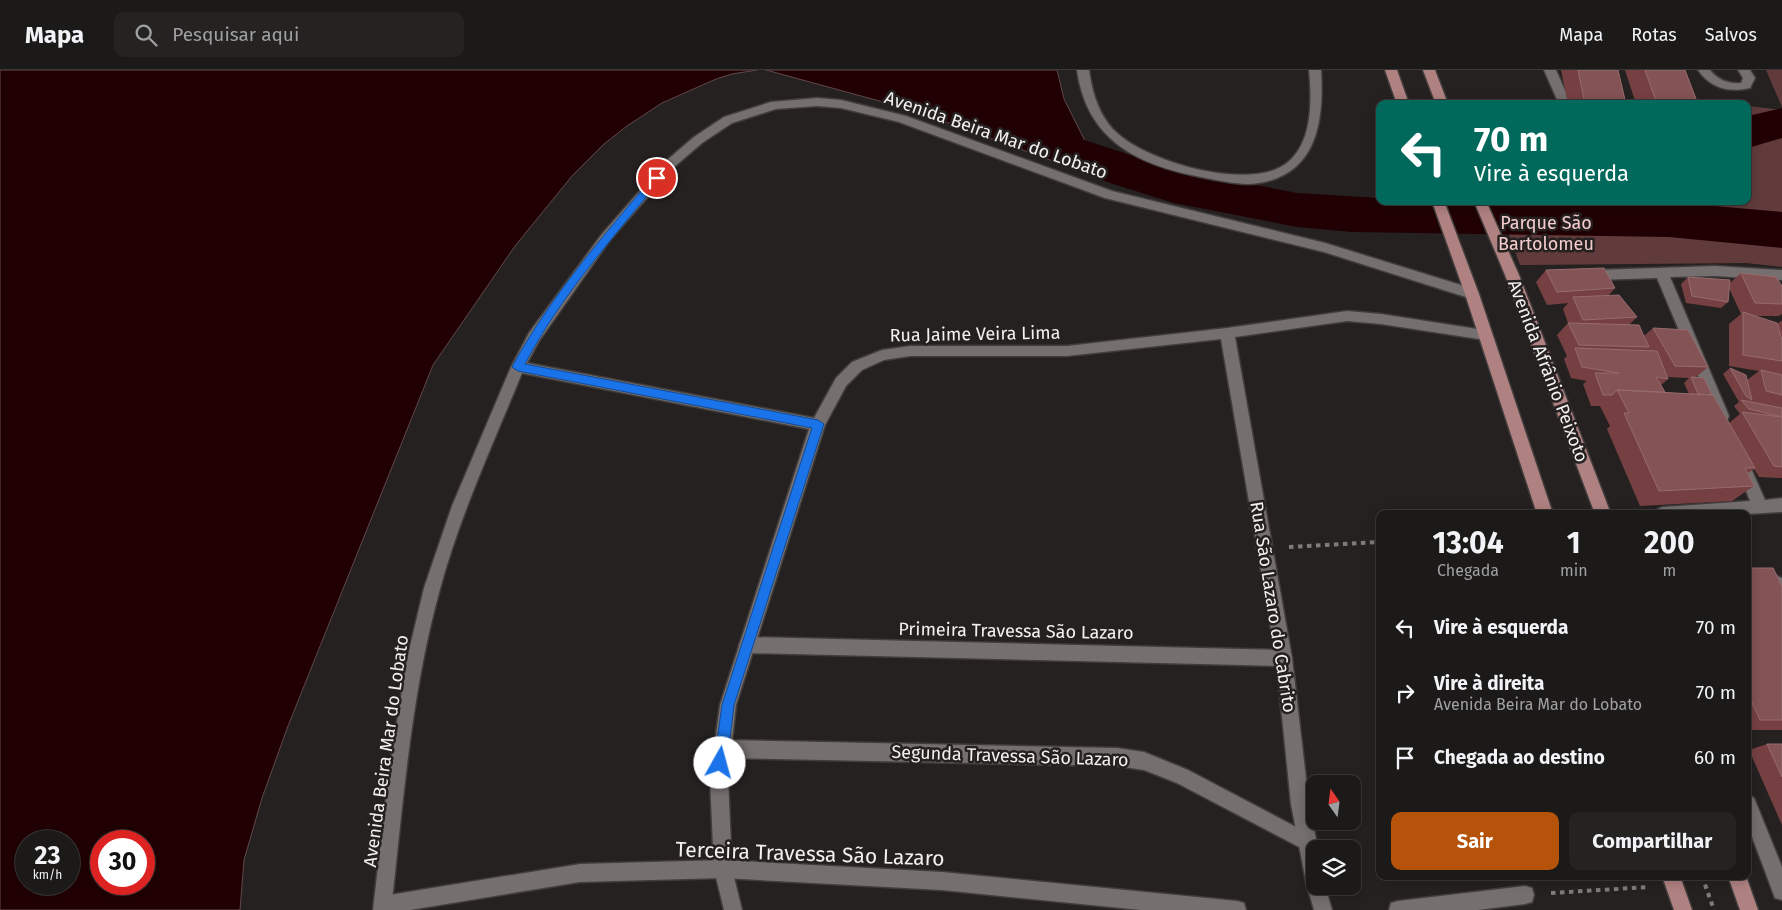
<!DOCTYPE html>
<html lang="pt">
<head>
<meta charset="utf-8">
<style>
	body { margin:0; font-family:"Fira Sans",sans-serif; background:#252222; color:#f1f3f6; height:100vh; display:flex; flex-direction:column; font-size:19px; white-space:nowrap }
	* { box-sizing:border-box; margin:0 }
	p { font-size:16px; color:#a0a0a2 }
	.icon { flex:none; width:28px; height:28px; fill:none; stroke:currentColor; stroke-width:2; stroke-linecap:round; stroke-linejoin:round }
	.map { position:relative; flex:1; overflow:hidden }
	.panel { position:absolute; left:1376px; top:440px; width:375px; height:370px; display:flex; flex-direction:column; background:#1c1919; border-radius:10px; box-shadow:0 2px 12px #0003,0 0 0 1px #3a3838 }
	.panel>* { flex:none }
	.hud { position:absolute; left:1376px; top:30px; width:375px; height:105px; border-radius:10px; box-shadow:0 2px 12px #0003,0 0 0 1px #3a3838; background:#00695c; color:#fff; overflow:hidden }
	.needle { width:32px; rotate:346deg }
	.tools { position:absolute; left:1306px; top:705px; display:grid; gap:10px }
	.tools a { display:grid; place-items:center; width:55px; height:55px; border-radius:10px; background:#1c1919; box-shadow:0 2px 12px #0003,0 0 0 1px #3a3838; font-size:25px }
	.speed { position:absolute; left:15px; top:760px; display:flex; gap:10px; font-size:25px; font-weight:700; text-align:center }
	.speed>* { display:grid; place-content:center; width:65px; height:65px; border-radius:50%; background:#1c1919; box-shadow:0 2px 12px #0003,0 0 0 1px #3a3838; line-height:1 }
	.speed small { font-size:12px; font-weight:400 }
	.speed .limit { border:8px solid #d22; background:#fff; color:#111 }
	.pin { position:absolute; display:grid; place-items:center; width:42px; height:42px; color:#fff; margin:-21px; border:2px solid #fff; border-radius:50%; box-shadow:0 1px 5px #0007 }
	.me { position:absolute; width:55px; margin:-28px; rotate:7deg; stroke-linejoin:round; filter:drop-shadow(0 0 4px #0008) }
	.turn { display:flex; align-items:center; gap:18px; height:105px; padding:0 15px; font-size:22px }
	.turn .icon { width:65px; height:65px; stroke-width:2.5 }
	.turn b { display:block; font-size:35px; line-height:42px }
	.eta { display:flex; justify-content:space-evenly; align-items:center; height:85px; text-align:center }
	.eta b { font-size:30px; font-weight:700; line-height:35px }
	.primary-button { display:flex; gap:10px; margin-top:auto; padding:10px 15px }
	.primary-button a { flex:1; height:58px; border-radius:10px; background:#b45309; color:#fff; font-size:20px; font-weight:700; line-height:58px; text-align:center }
	.primary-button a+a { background:#252222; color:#f1f3f6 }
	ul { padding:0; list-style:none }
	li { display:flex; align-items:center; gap:15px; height:65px; padding:0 15px }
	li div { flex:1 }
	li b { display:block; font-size:19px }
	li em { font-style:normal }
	header { display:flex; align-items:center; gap:30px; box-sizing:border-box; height:70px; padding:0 25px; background:#1c1919; border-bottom:1px solid #3a3838 }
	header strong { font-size:24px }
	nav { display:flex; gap:28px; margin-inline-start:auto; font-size:18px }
	.search { width:350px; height:45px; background:#252222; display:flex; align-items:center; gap:12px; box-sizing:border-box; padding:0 18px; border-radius:10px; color:#a0a0a2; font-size:19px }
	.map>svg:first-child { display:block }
	.green { fill:#613b3b }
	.water { fill:#210003; stroke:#60484a; fill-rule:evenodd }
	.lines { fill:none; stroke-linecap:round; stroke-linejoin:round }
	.river { fill:#210003; fill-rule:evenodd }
	.service-casing { stroke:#413d3d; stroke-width:3 }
	.minor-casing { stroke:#413d3d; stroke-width:3 }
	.primary-casing { stroke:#413d3d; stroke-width:3 }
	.path { stroke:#7f7b7b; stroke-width:4; stroke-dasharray:4.5 4.5; stroke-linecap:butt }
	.service { fill:#756f6f; fill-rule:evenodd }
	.minor { fill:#756f6f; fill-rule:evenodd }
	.primary { fill:#b08181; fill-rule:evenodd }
	.wall { fill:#764042; fill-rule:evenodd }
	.building { fill:#845355; stroke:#956c6d }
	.route { fill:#1a73e8; stroke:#114b97 }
	.labels { text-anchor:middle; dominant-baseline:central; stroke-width:5; stroke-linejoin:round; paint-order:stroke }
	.street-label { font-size:18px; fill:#f3f0f0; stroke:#262121 }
	.park-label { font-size:18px; fill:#f4cccc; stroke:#262121 }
	.near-street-label { font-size:21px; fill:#f3f0f0; stroke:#262121 }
</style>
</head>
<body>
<header>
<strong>Mapa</strong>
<div class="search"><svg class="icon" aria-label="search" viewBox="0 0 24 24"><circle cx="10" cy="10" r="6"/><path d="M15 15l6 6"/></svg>Pesquisar aqui</div>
<nav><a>Mapa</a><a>Rotas</a><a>Salvos</a></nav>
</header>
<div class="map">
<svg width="1782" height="840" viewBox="0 0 1782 840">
	<rect width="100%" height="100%" fill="#262121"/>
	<path class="green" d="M 1766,0 L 1782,0 L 1782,37 Z
		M 1748,36 L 1782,40 L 1782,197 L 1746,193 L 1520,195 L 1497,131 L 1748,131 Z"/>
	<path class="water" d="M 0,0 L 757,0 L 732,4 L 716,9 L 662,33 L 627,56 L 604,74 L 572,106 L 515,176 L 433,295 L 288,656 L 262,728 L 244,790 L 240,840 L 0,840 ZM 26,771 L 69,771 L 69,814 L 26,814 ZM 101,771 L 144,771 L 144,814 L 101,814 Z
		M 766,0 L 1057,0 L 1064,29 L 1084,69 L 1072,98 L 916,41 Z"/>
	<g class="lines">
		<path class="river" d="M 1782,38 L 1782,68 L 1748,78 L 1748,46 Z
			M 1078,68 L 1174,99 L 1297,123 L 1380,128 L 1380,131 L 1718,131 L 1715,136 L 1782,142 L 1782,178 L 1669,167 L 1352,162 L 1297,157 L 1174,133 L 1113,114 L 1062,95 L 1055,84 L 1062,73 Z"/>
		<g class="service-casing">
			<path id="service" d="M 1544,0 L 1556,0 L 1571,34 L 1559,34 Z
				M 1748,503 L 1772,504 L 1782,508 L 1782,522 L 1772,518 L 1748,517 Z
				M 747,567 L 1284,580 L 1290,582 L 1292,588 L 1290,594 L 1284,596 L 747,583 L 741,580 L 739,575 L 741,570 Z
				M 722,670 L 1117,678 L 1144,682 L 1188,700 L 1315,767 L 1318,773 L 1315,780 L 1309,782 L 1303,779 L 1177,713 L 1144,700 L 1117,696 L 722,688 L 716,685 L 713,679 L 716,673 Z
				M 723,790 L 942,802 L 1237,831 L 1244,833 L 1246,840 L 1141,840 L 942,820 L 723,808 L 580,812 L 410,840 L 376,840 L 374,835 L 376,828 L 383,826 L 580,794 Z
				M 1525,816 L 1532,818 L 1534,825 L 1532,832 L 1525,834 L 1478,840 L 1389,840 L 1391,833 L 1398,831 Z"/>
		</g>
		<g class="minor-casing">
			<path id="minor" d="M 1077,0 L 1089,0 C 1092,22 1099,46 1116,62 C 1147,92 1250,122 1287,93 C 1313,72 1312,30 1309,0 L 1321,0 C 1324,49 1318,104 1259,113 C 1242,116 1223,111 1206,108 C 1141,96 1087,73 1077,0 Z
				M 1698,0 L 1710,0 C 1718,10 1728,14 1741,13 L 1743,8 L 1738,0 L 1750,0 L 1755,8 L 1750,18 C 1729,23 1710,18 1698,0 Z
				M 817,28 L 841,30 L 906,46 L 1112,121 L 1325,173 L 1477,220 L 1479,224 L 1477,228 L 1472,229 L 1324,182 L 1105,128 L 899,52 L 841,38 L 817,36 L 776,39 L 732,53 L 702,73 L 674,97 L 610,170 L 539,271 L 527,293 L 814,348 L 836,308 L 852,292 L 882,280 L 910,276 L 1067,276 L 1227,258 L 1347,241 L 1381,244 L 1490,261 L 1492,265 L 1490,269 L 1485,270 L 1381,254 L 1347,251 L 1235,267 L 1292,588 L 1309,734 L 1318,779 L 1315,779 L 1315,816 L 1325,816 L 1332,840 L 1314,840 L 1306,812 L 1291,734 L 1276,588 L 1221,269 L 1067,286 L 910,286 L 884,290 L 862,300 L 846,316 L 825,355 L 736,635 L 728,708 L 732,799 L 742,840 L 724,840 L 714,799 L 710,708 L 720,635 L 809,359 L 522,303 C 493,374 460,445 440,519 C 411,623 403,733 391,840 L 373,840 L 389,701 L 407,589 L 424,518 L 452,436 L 511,297 L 529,263 L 602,164 L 666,91 L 694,67 L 724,47 L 771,32 Z
				M 1715,196 L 1782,200 L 1782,210 L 1715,206 L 1670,207 L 1729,346 L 1727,350 L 1722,352 L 1717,350 L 1715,346 L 1657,208 L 1596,210 L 1591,208 L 1589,205 L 1591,202 L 1596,200 Z
				M 1745,394 L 1750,396 L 1765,430 L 1782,428 L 1782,442 L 1748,444 L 1656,444 L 1658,439 L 1663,437 L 1750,431 L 1738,400 L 1740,396 Z
				M 1748,725 L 1754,728 L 1782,797 L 1782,830 L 1775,828 L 1748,756 Z"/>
		</g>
		<g class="primary-casing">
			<path id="primary" d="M 1385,0 L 1397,0 L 1409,34 L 1397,34 Z
				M 1423,0 L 1435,0 L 1448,34 L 1436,34 Z
				M 1432,131 L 1444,131 L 1479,224 L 1553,444 L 1537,444 L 1465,224 Z
				M 1474,131 L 1486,131 L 1519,205 L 1611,444 L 1595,444 L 1505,205 Z
				M 1662,806 L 1680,806 L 1692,840 L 1674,840 Z
				M 1728,806 L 1746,806 L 1758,840 L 1740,840 Z"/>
		</g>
		<path class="path" d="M 1289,477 L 1380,472
			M 1702,806 L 1714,840
			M 1551,823 L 1649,817"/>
		<use href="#service" class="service"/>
		<use href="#minor" class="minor"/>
		<use href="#primary" class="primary"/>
	</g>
	<path class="wall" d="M 1561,0 L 1618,0 L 1626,34 L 1568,34 Z
		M 1625,0 L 1685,0 L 1698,34 L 1636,34 Z
		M 1546,200 L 1615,218 L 1608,226 L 1637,247 L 1629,255 L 1644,266 L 1653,258 L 1708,297 L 1696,307 L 1712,325 L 1729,353 L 1740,344 L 1734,336 L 1739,332 L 1723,304 L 1730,298 L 1747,310 L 1759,301 L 1729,296 L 1729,254 L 1741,244 L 1729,218 L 1728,232 L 1721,238 L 1686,233 L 1681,214 L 1688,207 L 1729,214 L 1741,203 L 1782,216 L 1782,244 L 1779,246 L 1755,246 L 1777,254 L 1781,251 L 1782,251 L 1782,408 L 1759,407 L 1754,399 L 1748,403 L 1754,416 L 1732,431 L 1640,436 L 1607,359 L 1610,356 L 1600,336 L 1591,336 L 1583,314 L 1587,311 L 1571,308 L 1564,289 L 1567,286 L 1557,265 L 1568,253 L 1563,239 L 1568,233 L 1547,235 L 1536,212 ZM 1667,307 L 1689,308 L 1684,313 L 1689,324 L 1665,322 L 1661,315 L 1668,309 Z
		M 1748,498 L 1782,516 L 1782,660 L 1748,660 Z
		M 1767,674 L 1782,674 L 1782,755 L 1749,680 Z"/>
	<path class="building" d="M 1578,0 L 1618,0 L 1626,34 L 1585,34 Z
		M 1645,0 L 1685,0 L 1698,34 L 1657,34 Z
		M 1604,198 L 1615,218 L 1557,222 L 1546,200 Z
		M 1741,203 L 1776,207 L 1782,216 L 1782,234 L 1755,233 Z
		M 1688,207 L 1730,210 L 1728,232 L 1692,226 Z
		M 1619,225 L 1637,247 L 1583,250 L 1573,227 Z
		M 1743,242 L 1777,253 L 1782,270 L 1782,291 L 1743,285 Z
		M 1568,253 L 1639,255 L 1649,277 L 1579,275 Z
		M 1653,258 L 1688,260 L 1708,297 L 1675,296 Z
		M 1575,278 L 1657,281 L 1668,309 L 1656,307 L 1665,322 L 1617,320 L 1612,325 L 1603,325 L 1595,303 L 1619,303 L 1582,297 Z
		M 1730,298 L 1746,305 L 1752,330 L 1746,326 Z
		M 1761,300 L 1782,305 L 1782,325 L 1766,321 Z
		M 1691,307 L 1704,308 L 1712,325 L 1698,324 Z
		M 1617,320 L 1713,325 L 1755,398 L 1745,398 L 1754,416 L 1659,421 L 1624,343 L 1629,343 Z
		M 1741,330 L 1782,338 L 1782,347 L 1749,339 Z
		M 1742,342 L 1782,347 L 1782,397 L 1774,396 Z
		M 1748,498 L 1773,498 L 1782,516 L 1782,650 L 1760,650 L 1748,624 Z
		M 1767,674 L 1782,674 L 1782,707 Z"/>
	<path class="route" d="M 657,105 L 662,108 L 660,110 C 612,169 560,227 525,294 L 818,350 L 824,354 L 734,635 L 727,693 L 725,698 L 720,700 L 716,698 L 714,693 L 722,635 L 812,358 L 518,301 L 512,297 C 550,227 603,166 654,106 Z"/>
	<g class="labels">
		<g class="street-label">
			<text transform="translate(996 65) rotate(19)">Avenida Beira Mar do Lobato</text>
			<text transform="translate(975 264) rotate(-1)">Rua Jaime Veira Lima</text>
			<text transform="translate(1548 301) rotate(69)">Avenida Afrânio Peixoto</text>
			<text transform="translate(1273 537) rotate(81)">Rua São Lazaro do Cabrito</text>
			<text transform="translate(1016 561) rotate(1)">Primeira Travessa São Lazaro</text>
			<text transform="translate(386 681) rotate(-82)">Avenida Beira Mar do Lobato</text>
			<text transform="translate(1010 686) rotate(2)">Segunda Travessa São Lazaro</text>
		</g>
		<g class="park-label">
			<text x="1546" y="153">Parque São<tspan x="1546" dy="21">Bartolomeu</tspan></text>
		</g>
		<g class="near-street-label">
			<text transform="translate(810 784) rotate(2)">Terceira Travessa São Lazaro</text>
		</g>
	</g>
</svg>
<div class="tools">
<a><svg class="needle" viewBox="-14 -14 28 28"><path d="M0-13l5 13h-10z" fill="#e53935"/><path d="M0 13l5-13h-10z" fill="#a0a0a2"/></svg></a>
<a><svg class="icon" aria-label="layers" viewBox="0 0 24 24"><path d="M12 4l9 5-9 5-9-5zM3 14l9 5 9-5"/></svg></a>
</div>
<div class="speed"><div>23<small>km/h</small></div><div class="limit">30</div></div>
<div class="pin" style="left:657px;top:108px;background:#d93025"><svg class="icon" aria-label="arrive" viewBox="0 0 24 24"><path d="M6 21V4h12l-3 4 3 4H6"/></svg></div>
<svg class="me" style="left:720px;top:693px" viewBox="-20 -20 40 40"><circle r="19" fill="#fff"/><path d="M0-13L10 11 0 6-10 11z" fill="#1a73e8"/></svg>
<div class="hud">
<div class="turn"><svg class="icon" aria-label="left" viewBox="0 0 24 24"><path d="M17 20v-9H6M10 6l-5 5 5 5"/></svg><div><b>70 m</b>Vire à esquerda</div></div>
</div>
<section class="panel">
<div class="eta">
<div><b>13:04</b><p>Chegada</p></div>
<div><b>1</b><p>min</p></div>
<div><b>200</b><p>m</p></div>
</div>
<ul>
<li><svg class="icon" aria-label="left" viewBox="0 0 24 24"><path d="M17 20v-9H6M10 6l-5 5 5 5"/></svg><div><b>Vire à esquerda</b></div><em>70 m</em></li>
<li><svg class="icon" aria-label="right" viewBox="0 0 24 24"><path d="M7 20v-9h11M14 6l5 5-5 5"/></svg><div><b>Vire à direita</b><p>Avenida Beira Mar do Lobato</p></div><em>70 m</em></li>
<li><svg class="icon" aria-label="arrive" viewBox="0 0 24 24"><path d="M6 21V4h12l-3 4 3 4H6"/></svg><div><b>Chegada ao destino</b></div><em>60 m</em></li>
</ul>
<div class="primary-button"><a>Sair</a><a>Compartilhar</a></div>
</section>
</div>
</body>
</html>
